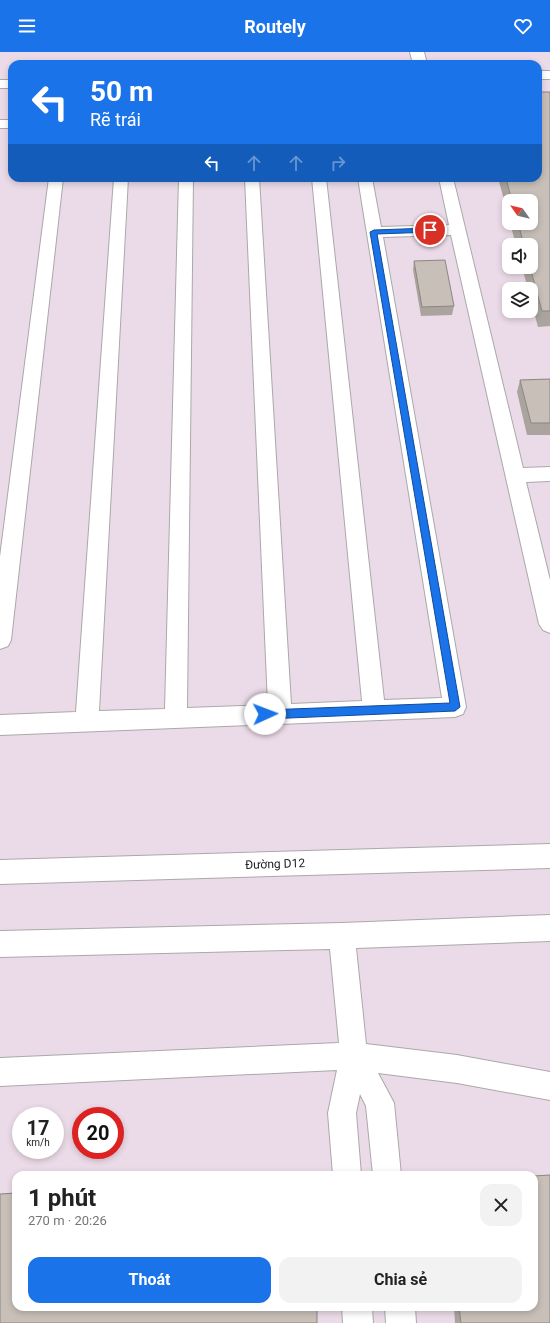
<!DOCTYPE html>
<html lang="vi">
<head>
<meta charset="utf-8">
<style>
	body { margin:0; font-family:Roboto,sans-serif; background:#f2f2f2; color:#222; height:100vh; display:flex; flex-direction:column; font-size:15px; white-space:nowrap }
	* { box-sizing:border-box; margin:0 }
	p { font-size:13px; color:#767676 }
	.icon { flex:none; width:22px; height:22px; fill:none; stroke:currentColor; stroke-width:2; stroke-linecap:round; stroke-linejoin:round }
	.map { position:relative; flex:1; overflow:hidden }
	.drawer { position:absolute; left:12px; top:1119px; width:526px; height:140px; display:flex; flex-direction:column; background:#fff; border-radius:12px; box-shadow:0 2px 6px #0003 }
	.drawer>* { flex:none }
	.hud { position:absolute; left:8px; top:8px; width:534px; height:122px; border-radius:12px; box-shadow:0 2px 6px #0003; background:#1a73e8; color:#fff; overflow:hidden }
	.needle { width:26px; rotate:304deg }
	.tools { position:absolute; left:502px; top:142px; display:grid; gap:8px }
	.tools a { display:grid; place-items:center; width:36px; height:36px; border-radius:8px; background:#fff; box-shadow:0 2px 6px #0003; font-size:20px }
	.speed { position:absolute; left:12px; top:1055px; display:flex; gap:8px; font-size:20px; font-weight:700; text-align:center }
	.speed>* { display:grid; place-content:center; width:52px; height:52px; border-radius:50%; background:#fff; box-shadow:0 2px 6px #0003; line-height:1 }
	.speed small { font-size:10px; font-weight:400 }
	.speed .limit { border:6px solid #d22; background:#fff; color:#111 }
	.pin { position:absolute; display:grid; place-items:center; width:34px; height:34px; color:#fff; margin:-17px; border:2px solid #fff; border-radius:50%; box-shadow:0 1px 4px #0007 }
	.me { position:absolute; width:44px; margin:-22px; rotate:88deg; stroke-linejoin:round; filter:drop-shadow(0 0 3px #0008) }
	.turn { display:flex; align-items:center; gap:14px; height:84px; padding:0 16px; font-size:18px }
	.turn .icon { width:52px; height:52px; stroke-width:2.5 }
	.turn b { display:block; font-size:28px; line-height:34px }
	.lanes { display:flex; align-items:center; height:38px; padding:0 16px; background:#0003; justify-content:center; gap:20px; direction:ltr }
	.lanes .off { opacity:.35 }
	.round { display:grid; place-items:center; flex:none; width:42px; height:42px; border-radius:12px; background:#f2f2f2 }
	.summary { display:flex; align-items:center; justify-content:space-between; height:68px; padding:0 16px }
	h1 { font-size:24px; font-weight:700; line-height:30px }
	.button { display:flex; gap:8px; margin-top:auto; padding:8px 16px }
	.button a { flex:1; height:46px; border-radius:12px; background:#1a73e8; color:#fff; font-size:16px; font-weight:700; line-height:46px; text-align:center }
	.button a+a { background:#f2f2f2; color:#222 }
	header { display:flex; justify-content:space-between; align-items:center; height:52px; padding:0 16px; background:#1a73e8; color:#fff; font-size:18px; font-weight:700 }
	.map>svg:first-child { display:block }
	.industrial { fill:#ebdbe8; fill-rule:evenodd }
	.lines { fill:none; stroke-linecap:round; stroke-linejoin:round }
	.minor-casing { stroke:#a9a9a9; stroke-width:2 }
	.minor { fill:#fff; fill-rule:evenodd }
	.wall { fill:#aba49e }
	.building { fill:#c7bfb8; stroke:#8b8681 }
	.route { fill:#1a73e8; stroke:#114b97 }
	.labels { text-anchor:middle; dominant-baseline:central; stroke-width:4; stroke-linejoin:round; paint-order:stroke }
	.street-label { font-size:12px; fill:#222; stroke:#fff }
</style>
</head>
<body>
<header><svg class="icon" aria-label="menu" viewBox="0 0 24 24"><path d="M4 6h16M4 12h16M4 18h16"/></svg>Routely<svg class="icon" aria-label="heart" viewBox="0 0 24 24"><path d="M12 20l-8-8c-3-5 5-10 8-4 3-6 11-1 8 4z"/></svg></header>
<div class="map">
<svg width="550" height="1271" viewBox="0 0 550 1271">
	<rect width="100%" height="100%" fill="#f2efe9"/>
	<path class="industrial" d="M 0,0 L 550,0 L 550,1271 L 0,1271 ZM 12,12 L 538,12 L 538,126 L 12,126 ZM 509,149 L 531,149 L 531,171 L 509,171 ZM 509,193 L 531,193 L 531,215 L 509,215 ZM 509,237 L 531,237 L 531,259 L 509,259 ZM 21,1064 L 55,1064 L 55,1098 L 21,1098 ZM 81,1064 L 115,1064 L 115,1098 L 81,1098 ZM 16,1123 L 534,1123 L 534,1255 L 16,1255 Z"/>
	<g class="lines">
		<g class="minor-casing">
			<path id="minor" d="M 410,0 L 424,0 L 427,12 L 413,12 Z
				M 538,19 L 550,19 L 550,27 L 538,27 Z
				M 0,28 L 12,28 L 12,36 L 0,36 Z
				M 0,68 L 12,68 L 12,76 L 0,76 Z
				M 49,126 L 63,126 L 11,588 L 8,594 L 0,597 L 0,505 Z
				M 114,126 L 128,126 L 99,659 L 165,657 L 179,126 L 193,126 L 187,656 L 268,653 L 245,126 L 259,126 L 291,652 L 362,649 L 312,126 L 326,126 L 384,648 L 442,646 L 358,126 L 372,126 L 381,175 L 449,173 L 439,126 L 453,126 L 523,416 L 550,415 L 550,429 L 526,430 L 550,528 L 550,581 L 543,578 L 539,572 L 451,183 L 383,185 L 466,655 L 463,662 L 455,665 L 0,683 L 0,663 L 76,660 Z
				M 550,792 L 550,816 L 0,832 L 0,808 Z
				M 550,863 L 550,889 L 356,896 L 366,992 L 457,1003 L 550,1020 L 550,1048 L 457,1031 L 378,1021 L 394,1051 L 401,1123 L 373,1123 L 366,1054 L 360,1042 L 356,1061 L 361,1123 L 333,1123 L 328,1061 L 337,1018 L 0,1034 L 0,1006 L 339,991 L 330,897 L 0,905 L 0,879 L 342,871 Z
				M 342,1255 L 372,1255 L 373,1271 L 343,1271 Z
				M 385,1255 L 415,1255 L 416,1271 L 386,1271 Z"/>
		</g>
		<use href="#minor" class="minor"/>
	</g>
	<path class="wall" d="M 550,40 L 550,274 L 538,275 L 531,249 L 531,237 L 528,237 L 522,215 L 531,215 L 531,193 L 516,193 L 510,171 L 531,171 L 531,149 L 509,149 L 509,166 L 498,126 L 538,126 Z
		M 414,209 L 454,254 L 452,263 L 421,264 L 413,218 Z
		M 550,327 L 550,383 L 527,383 L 517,340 L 520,328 Z
		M 454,1255 L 534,1255 L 550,1271 L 455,1271 Z"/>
	<path class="building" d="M 538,40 L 550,40 L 550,259 L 542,259 L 530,215 L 531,215 L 531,193 L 524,193 L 518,171 L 531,171 L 531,149 L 512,149 L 506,126 L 538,126 Z
		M 445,208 L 454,254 L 422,255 L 414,209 Z
		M 550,327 L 550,371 L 531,371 L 520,328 Z
		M 550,1123 L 550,1271 L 461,1271 L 459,1255 L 534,1255 L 534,1124 Z
		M 16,1141 L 16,1255 L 317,1255 L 317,1271 L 0,1271 L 0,1142 Z"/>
	<path class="route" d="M 430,176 L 432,177 L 432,180 L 377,182 L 460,655 L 455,659 L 265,667 L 261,662 L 265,658 L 450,651 L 370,180 L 374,178 Z"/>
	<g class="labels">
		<g class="street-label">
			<text transform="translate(275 812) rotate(-2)">Đường D12</text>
		</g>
	</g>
</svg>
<div class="tools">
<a><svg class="needle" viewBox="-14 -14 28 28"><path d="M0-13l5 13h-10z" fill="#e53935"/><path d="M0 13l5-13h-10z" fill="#767676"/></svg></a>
<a><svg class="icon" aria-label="sound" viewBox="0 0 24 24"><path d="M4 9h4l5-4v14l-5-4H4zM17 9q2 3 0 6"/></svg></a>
<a><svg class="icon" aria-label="layers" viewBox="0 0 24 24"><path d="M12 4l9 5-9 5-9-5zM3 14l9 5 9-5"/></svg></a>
</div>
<div class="speed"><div>17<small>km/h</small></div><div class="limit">20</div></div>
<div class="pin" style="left:430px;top:178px;background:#d93025"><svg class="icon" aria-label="arrive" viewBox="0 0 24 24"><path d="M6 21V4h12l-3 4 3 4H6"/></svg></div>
<svg class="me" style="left:265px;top:662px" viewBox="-20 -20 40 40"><circle r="19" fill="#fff"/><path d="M0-13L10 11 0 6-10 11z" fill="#1a73e8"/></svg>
<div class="hud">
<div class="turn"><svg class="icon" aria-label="left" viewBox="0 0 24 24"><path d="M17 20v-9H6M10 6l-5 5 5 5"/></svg><div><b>50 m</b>Rẽ trái</div></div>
<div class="lanes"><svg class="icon" aria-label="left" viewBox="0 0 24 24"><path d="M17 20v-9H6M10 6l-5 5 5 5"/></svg><svg class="icon off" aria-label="ahead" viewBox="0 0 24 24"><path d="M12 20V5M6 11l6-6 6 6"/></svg><svg class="icon off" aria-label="ahead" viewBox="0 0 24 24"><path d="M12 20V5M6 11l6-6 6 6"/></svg><svg class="icon off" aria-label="right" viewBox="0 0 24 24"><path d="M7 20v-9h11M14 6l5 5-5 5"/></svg></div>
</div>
<section class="drawer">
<div class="summary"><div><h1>1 phút</h1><p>270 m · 20:26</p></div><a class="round"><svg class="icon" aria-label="close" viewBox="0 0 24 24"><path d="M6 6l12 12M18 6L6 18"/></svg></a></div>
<div class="button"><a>Thoát</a><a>Chia sẻ</a></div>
</section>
</div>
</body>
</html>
